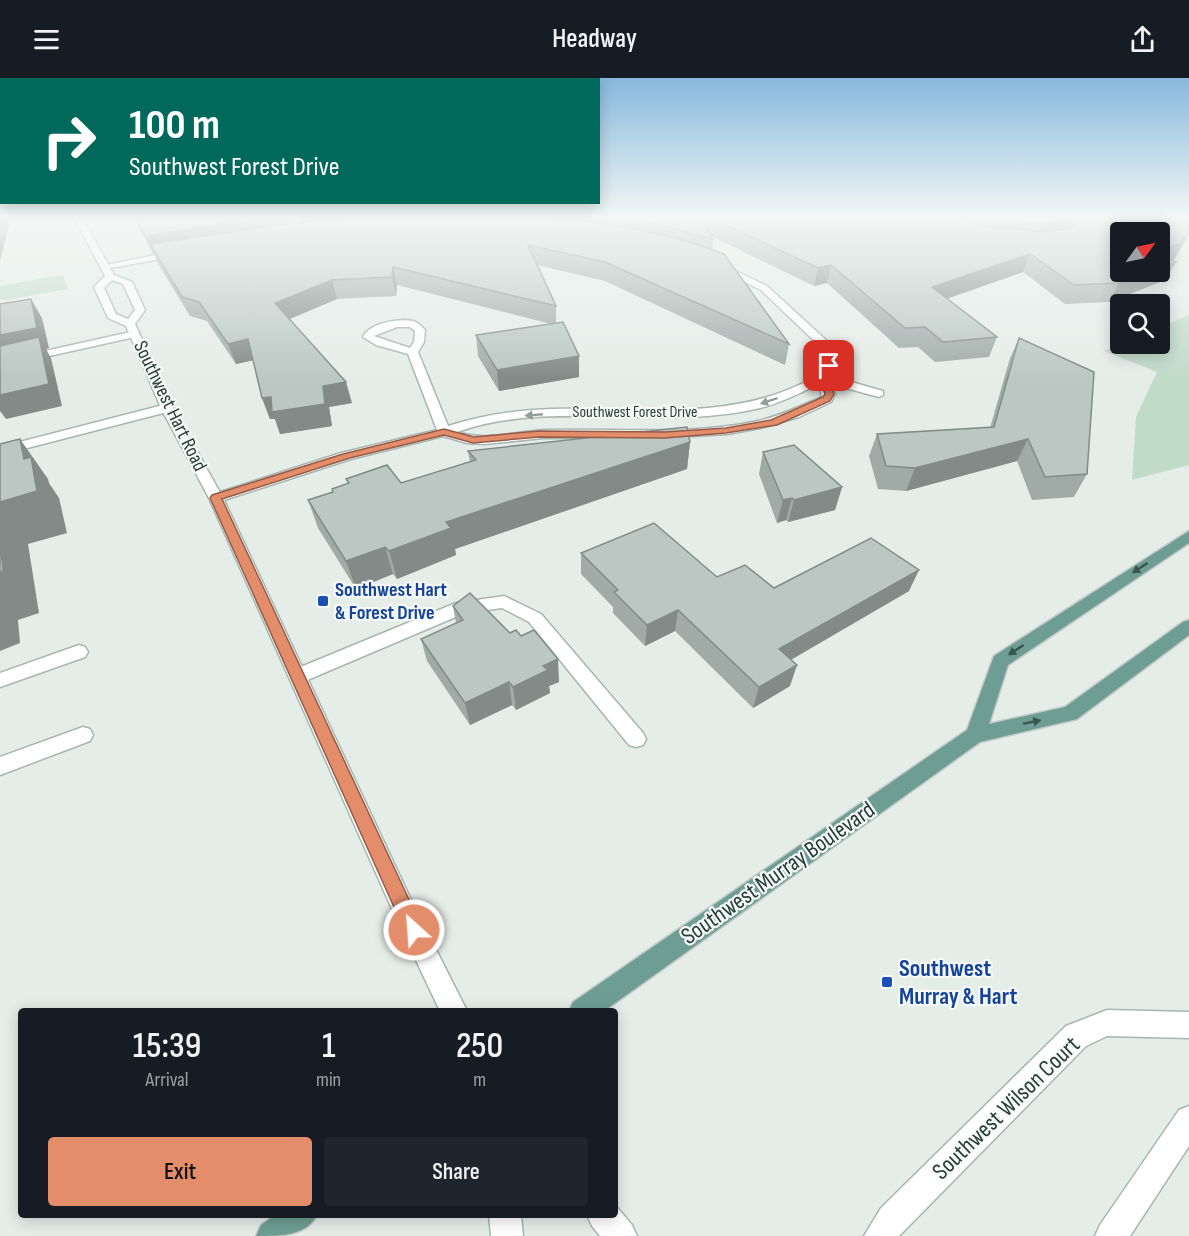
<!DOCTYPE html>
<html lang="en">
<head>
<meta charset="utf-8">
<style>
	body { margin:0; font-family:"Sofia Sans Condensed",sans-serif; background:#20242c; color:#f1f3f6; height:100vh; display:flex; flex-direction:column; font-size:22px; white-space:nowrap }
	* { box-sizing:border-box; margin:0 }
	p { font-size:20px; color:#9ea1a6 }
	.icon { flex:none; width:33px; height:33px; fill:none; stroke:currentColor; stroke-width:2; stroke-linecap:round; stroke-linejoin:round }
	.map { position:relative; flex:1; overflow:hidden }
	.sheet { position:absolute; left:18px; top:930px; width:600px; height:210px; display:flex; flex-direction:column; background:#171b24; border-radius:6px; box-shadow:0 3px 15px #0003 }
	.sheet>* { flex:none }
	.hud { position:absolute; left:0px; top:0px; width:600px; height:126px; box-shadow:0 3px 15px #0003; background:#00695c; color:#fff; overflow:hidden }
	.needle { width:39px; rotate:57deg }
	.buttons { position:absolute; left:1110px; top:144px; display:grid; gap:12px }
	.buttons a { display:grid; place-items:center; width:60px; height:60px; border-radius:6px; background:#171b24; box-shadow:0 3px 15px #0003; font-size:30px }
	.pin { position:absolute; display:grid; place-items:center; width:51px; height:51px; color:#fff; margin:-26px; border-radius:12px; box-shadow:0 3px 9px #0006 }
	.me { position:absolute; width:66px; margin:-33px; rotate:334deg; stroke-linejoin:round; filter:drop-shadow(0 0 4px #0008) }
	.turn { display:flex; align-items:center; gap:21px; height:126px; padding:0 30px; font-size:27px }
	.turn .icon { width:78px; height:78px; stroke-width:2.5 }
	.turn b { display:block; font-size:42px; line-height:51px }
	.eta { display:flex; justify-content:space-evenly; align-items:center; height:102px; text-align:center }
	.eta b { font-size:36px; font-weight:600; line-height:42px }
	.cta { display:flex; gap:12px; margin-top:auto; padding:12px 30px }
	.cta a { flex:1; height:69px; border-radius:6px; background:#e48d6b; color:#111; font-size:24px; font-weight:600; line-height:69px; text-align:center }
	.cta a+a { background:#20242c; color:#f1f3f6 }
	header { display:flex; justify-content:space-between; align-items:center; height:78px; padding:0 30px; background:#171b24; font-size:27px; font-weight:600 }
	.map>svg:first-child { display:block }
	.green { fill:#c0dbc8 }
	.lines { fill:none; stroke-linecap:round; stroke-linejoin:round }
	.lane-casing { stroke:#a8b5b0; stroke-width:3 }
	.street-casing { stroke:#a8b5b0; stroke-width:3 }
	.secondary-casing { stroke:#a4b7b1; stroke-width:3 }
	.primary-casing { stroke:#c2c9c7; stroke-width:3 }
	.lane { fill:#fff; fill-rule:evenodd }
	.street { fill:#fff; fill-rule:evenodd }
	.secondary { fill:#fff; fill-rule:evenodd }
	.primary { fill:#6e9e93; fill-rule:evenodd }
	.wall { fill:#a0aba8 }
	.shaded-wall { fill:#828b88 }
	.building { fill:#bac7c3; stroke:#828b88; stroke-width:1.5 }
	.oneway { fill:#929e9b }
	.oneway2 { fill:#38554e }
	.route { fill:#e48d6b; stroke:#945c46; stroke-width:1.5 }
	.transit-dot { fill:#1a4fb4; stroke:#f5f9f7; stroke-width:2 }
	.labels { text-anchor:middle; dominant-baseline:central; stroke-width:4.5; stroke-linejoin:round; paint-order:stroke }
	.far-street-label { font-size:16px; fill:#263d37; stroke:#f5f9f7 }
	.street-label { font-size:20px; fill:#263d37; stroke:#f5f9f7 }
	.transit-label { font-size:20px; font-weight:bold; fill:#164399; stroke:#f5f9f7; text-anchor:start }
	.near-street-label { font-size:24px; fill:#263d37; stroke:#f5f9f7 }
	.near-transit-label { font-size:24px; font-weight:bold; fill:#164399; stroke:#f5f9f7; text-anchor:start }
</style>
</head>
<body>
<header><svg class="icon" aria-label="menu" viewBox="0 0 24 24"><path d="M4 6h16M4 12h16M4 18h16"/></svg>Headway<svg class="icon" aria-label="share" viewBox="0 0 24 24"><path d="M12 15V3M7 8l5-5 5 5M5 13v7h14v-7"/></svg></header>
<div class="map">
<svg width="1189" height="1158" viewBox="0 0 1189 1158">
	<rect width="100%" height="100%" fill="#e5ede9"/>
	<path class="green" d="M 63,197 L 68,211 L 6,222 L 0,221 L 0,208 Z
		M 1189,237 L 1189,387 L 1132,402 L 1136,339 L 1157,294 L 1104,273 L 1122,266 L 1160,266 L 1160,249 Z"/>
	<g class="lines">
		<g class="lane-casing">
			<path id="lane" d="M 167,326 L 173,330 L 171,333 L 0,377 L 0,369 Z
				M 504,518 L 541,536 L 643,655 L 646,661 L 643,667 L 636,669 L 629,667 L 529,544 L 502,530 L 465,535 L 305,603 L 298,605 L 291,603 L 289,598 L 291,593 L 456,525 Z
				M 79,567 L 85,569 L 88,574 L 85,579 L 0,609 L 0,595 Z
				M 83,649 L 90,651 L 93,657 L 90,663 L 0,697 L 0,679 Z"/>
		</g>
		<g class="street-casing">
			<path id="street" d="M 1081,139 L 1089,139 C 1086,151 1078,161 1065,161 L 1065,157 L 1077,150 Z
				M 180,172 L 184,175 L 183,177 L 105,191 L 101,188 Z
				M 717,184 L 767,208 L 839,274 L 840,276 L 830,298 L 883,313 L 883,317 L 879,319 L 831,306 L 835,316 L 831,324 L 799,339 L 761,350 L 727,356 L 658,360 L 543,360 L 485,366 L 467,365 L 443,358 L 351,381 L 221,423 L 216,424 L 209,420 L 211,417 L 341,375 L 437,352 L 408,276 L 376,267 L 363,259 C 369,245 399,240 413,243 C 418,244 422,249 425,252 L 424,264 L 418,274 L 448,348 C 482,337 516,332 551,331 C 634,329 722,343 799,307 C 805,304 815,302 819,297 C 823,292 826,283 829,277 L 761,212 L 714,189 L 714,185 ZM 397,249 L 410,249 L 415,253 L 414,264 L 410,270 L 374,258 ZM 819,306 L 822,319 C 801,328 780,338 758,343 C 688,358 618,350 547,352 C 517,353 486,364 457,354 C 554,320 661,354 760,330 C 781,325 800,315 819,306 Z
				M 135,253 L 139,254 L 139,258 L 0,289 L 0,283 Z
				M 1107,932 L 1189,934 L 1189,960 L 1107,958 L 1086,968 L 899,1158 L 864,1158 L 881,1130 L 1066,948 Z
				M 1189,1028 L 1189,1068 L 1130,1158 L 1095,1158 L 1100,1147 L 1179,1032 Z"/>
		</g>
		<g class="secondary-casing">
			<path id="secondary" d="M 74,139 L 82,139 L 114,197 L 132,204 L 145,232 L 135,246 L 173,330 L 223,420 L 412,824 L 467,933 L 440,933 L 396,840 L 209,420 L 161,330 L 126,248 L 108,240 L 94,209 L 105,198 ZM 112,202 L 123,206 L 135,232 L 128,241 L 116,236 L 104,210 Z
				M 615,1127 L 632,1147 L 637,1158 L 600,1158 L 592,1148 L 587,1137 L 615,1137 Z
				M 489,1137 L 521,1137 L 523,1158 L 491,1158 Z"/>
		</g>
		<g class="primary-casing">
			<path id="primary" d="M 1189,453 L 1189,465 L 1008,587 L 989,646 L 1065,629 L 1183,544 L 1189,542 L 1189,557 L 1077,641 L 980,664 L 604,933 L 569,933 L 573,924 L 967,652 L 994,578 Z
				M 275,1137 L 317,1137 C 306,1158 281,1158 256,1158 L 261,1147 Z"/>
		</g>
		<use href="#lane" class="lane"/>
		<use href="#street" class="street"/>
		<use href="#secondary" class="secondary"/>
		<use href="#primary" class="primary"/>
	</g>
	<path class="wall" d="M 134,139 L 288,139 L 290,146 L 300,144 L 299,139 L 1079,139 L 1074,149 L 1186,161 L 1176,179 L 1174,182 L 1172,183 L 1176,184 L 1165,202 L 1109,224 L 1065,226 L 1023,194 L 947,221 L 997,259 L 989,279 L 935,284 L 918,269 L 899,270 L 827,205 L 814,208 L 711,158 L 713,161 L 712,172 L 789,266 L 785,287 L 605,203 L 537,187 L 556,228 L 556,245 L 579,299 L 499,313 L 478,278 L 476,257 L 551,246 L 397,207 L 396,218 L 337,221 L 290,241 L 352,325 L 329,329 L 332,348 L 280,356 L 275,341 L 270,341 L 262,320 L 253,282 L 236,286 L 207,243 L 190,238 L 157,184 L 154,175 L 153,175 L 140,152 Z
		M 1019,260 L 1087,396 L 1074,419 L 1032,422 L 1017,383 L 906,413 L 878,411 L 869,378 L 877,356 L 990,350 L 1010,280 Z
		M 690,364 L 687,391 L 455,471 L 456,477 L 397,501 L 393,496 L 356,511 L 318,450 L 308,422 L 332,414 L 332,411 L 348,406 L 346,401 L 401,405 L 470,384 L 468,373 Z
		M 763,374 L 842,409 L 835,432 L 788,444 L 786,442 L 777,445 L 759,396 Z
		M 581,475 L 717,499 L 774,510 L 909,513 L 791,582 L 790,608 L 753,630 L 675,553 L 645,568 L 613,535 L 613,529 L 581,496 Z
		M 453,528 L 559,604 L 549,608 L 550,615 L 516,632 L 512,627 L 470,647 L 427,583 L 421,561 L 456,545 Z"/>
	<path class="shaded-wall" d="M 0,139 L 11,139 L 0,183 Z
		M 264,139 L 288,139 L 292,152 L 150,166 L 154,175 L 153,175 L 145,158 Z
		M 299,139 L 406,139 L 302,151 Z
		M 1071,139 L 1079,139 L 1073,150 L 1037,162 L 1044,145 Z
		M 1187,158 L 1174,182 L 1160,187 L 1160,173 Z
		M 1030,176 L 1023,194 L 925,228 L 932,209 Z
		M 1176,184 L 1165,202 L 1109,224 L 1119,205 L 1150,194 L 1160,194 L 1160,190 Z
		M 831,187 L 827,205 L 814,208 L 818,190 Z
		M 393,189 L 397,207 L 396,218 L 392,199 Z
		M 332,202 L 337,221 L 282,244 L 275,225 Z
		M 31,221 L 42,240 L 49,270 L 46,271 L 51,280 L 62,328 L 6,341 L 0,333 L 0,257 Z
		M 248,261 L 255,282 L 236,286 L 228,266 Z
		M 579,278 L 579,299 L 499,313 L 497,292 Z
		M 346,304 L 352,325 L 329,329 L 332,348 L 280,356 L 275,341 L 270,341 L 262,320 L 323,308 Z
		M 20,361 L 48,401 L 49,405 L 59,420 L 67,455 L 28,466 L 39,535 L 18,542 L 20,565 L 0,573 L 0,424 L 24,381 Z
		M 1028,361 L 1017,383 L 906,413 L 915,390 Z
		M 690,364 L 687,391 L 455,471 L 456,477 L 397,501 L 389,473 L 446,444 Z
		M 842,409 L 835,432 L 788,444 L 794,422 Z
		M 792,420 L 786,442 L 777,445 L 783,422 Z
		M 385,469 L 393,496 L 356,511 L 346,483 Z
		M 919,492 L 909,513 L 773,592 L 779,571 Z
		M 678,532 L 675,553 L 645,568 L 647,547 Z
		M 558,581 L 559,604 L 549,608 L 550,615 L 516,632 L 513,609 L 543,588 Z
		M 797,587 L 790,608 L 753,630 L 759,609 Z
		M 509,604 L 512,627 L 470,647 L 465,625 Z"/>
	<path class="building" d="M 135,139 L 264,139 L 145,158 Z
		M 372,139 L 536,139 L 583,143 L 646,153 L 687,163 L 724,176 L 789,266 L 605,184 L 528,167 L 556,228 L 393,189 L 392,199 L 332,202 L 275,225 L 346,304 L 323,308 L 325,326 L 272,334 L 271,319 L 262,320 L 248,261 L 228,266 L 199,224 L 182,219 L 150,166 L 279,147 L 339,140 Z
		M 618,139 L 697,139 L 713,161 L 641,142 Z
		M 709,139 L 955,139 L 986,148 L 1044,154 L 1069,151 L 1088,141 L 1090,139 L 1189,139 L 1189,155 L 1187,158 L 1182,160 L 1186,161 L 1181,163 L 1184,164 L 1160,173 L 1160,154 L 1120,154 L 1120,194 L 1150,194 L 1119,205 L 1074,207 L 1030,176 L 932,209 L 997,259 L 943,264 L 925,249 L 905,250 L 831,187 L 818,190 Z
		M 991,139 L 1071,139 L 1044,145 L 1028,145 Z
		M 1160,179 L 1176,184 L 1160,190 Z
		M 31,221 L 37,250 L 0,257 L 0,226 Z
		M 563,244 L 579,278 L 497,292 L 476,257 Z
		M 39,259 L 49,306 L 0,317 L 0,268 Z
		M 1019,260 L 1094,294 L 1087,396 L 1045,399 L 1028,361 L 915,390 L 886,388 L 877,356 L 994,349 Z
		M 687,349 L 690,364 L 446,444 L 451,450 L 389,473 L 385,469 L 346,483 L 308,422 L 333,414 L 332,411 L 349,405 L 346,401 L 387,387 L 401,405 L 476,382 L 468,373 Z
		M 20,361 L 24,381 L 31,379 L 37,413 L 0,424 L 0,366 Z
		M 794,367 L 842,409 L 794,422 L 792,420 L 783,422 L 763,374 Z
		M 654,445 L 717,499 L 745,487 L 774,510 L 871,460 L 919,492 L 779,571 L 797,587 L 759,609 L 678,532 L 647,547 L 614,514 L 618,512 L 581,475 Z
		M 0,462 L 3,493 L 0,494 Z
		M 470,515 L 510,555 L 516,552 L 521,558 L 534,552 L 558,581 L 543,588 L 548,592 L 513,609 L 509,604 L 465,625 L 421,561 L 463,542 L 453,528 Z"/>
	<defs><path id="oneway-solid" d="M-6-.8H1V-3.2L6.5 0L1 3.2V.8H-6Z" transform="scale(1.5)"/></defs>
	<g class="oneway">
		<use href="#oneway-solid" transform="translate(769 323) rotate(162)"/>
		<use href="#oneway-solid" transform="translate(534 337) rotate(175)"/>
	</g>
	<g class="oneway2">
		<use href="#oneway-solid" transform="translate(1140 490) rotate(147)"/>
		<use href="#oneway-solid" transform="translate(1016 572) rotate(147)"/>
		<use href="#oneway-solid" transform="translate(1032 644) rotate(-12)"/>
	</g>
	<linearGradient id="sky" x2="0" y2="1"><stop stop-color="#86b9dd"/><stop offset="0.46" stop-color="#f3f7f5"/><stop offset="1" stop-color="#f3f7f5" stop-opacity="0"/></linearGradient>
	<rect width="1189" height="301" fill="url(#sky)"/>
	<path class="route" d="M 829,285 L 833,288 L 827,300 L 834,316 L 830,323 L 777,347 L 726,355 L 665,360 L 539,359 L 473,365 L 444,357 L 350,380 L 222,421 L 420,845 L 423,852 L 420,858 L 414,861 L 407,858 L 210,420 L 212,417 L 343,376 L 444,351 L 474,359 L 539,353 L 665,354 L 726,350 L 771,342 L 823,319 L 825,316 L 819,300 L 826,286 Z"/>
	<g class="transit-dot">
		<rect x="317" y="517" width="12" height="12" rx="3"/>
		<rect x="881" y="898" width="12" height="12" rx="3"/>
	</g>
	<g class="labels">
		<g class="far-street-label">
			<text x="635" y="334">Southwest Forest Drive</text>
		</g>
		<g class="street-label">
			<text transform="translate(170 328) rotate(64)">Southwest Hart Road</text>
		</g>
		<g class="transit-label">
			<text x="335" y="512">Southwest Hart<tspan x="335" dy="23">&amp; Forest Drive</tspan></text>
		</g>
		<g class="near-street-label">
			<text transform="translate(778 795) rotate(-35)">Southwest Murray Boulevard</text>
			<text transform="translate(1006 1030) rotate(-44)">Southwest Wilson Court</text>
		</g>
		<g class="near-transit-label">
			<text x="899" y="890">Southwest<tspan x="899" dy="28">Murray &amp; Hart</tspan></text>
		</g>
	</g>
</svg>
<div class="buttons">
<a><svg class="needle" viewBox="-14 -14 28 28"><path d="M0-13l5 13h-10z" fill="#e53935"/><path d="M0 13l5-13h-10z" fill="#9ea1a6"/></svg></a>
<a><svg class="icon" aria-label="search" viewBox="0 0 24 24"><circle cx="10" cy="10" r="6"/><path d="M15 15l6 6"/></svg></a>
</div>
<div class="pin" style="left:829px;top:288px;background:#d93025"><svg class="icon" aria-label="arrive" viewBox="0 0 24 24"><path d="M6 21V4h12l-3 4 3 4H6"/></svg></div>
<svg class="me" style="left:414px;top:852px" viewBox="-20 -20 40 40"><circle r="17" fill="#e48d6b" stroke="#fff" stroke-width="3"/><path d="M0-11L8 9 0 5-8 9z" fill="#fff"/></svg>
<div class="hud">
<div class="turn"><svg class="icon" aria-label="right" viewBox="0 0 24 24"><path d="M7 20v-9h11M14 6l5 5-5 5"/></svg><div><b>100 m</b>Southwest Forest Drive</div></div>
</div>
<section class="sheet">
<div class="eta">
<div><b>15:39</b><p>Arrival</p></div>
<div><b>1</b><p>min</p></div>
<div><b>250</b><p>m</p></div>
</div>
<div class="cta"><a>Exit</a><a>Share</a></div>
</section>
</div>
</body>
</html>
